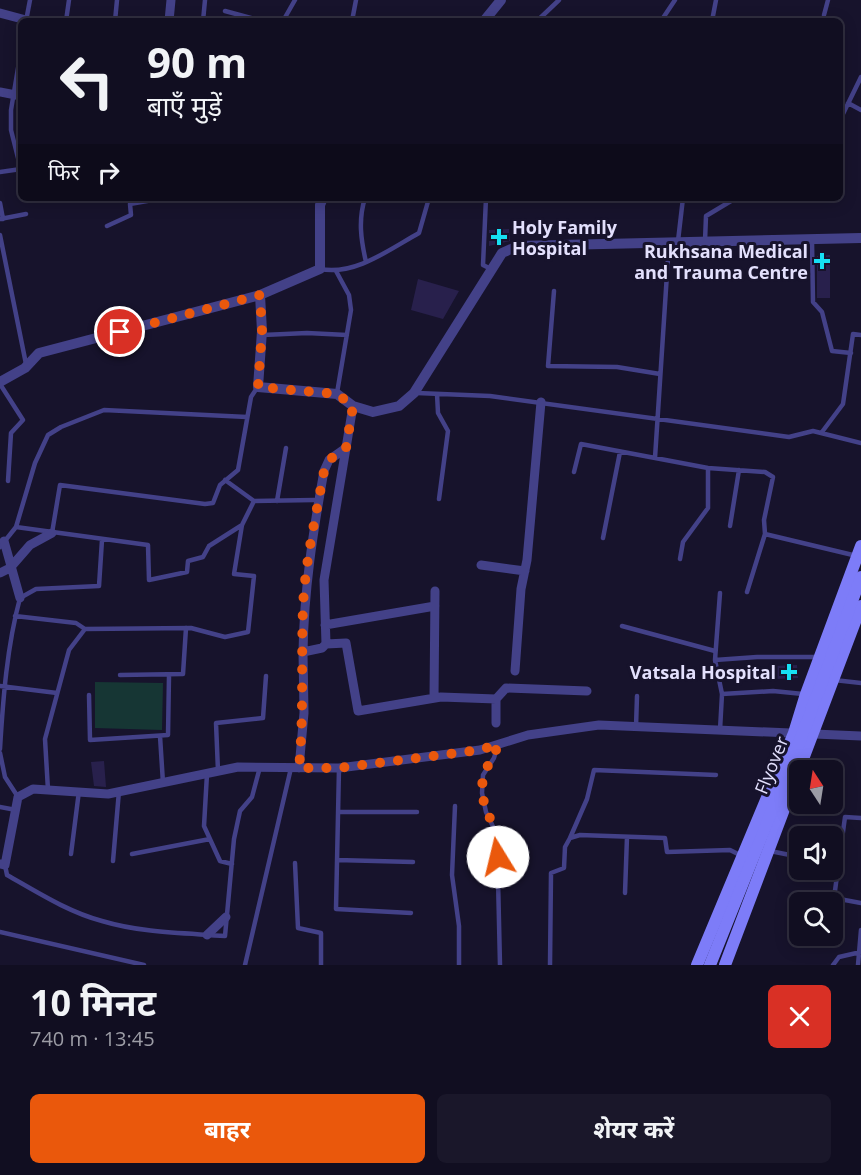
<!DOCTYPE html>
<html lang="hi">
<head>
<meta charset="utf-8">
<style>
	body { margin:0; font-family:"Open Sans","Noto Sans Devanagari",sans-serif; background:#1a172a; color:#f1f3f6; height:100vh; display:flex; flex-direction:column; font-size:22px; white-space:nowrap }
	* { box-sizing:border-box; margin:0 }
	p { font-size:20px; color:#9c9ca5 }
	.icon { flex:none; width:33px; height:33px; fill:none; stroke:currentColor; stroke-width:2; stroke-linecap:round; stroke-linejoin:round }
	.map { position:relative; height:965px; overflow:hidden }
	.panel { display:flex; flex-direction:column; background:#110e21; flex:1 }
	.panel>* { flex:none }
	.top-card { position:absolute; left:18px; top:18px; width:825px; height:183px; border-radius:9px; box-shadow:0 3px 15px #0003,0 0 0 2px #302e3f; background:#110e21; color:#f1f3f6; overflow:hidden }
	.needle { width:39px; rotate:348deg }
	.tools { position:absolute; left:789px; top:760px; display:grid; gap:12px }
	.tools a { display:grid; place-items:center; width:54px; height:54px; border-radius:9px; background:#110e21; box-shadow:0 3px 15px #0003,0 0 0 2px #302e3f; font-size:30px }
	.pin { position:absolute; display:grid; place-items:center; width:51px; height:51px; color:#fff; margin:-26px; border:3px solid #fff; border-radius:50%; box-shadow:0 2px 6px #0007 }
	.me { position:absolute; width:66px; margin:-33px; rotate:351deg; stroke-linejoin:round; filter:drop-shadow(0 0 4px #0008) }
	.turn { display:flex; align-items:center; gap:21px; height:126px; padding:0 30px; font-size:27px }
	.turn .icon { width:78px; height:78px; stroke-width:2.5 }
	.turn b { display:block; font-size:42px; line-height:51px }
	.then { display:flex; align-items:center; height:57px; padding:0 30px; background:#0003; gap:12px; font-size:22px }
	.round { display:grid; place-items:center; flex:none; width:63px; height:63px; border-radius:9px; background:#1a172a }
	.head { display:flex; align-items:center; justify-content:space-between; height:102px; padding:0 30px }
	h1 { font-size:36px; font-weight:700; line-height:45px }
	.primary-button { display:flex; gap:12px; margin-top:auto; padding:12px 30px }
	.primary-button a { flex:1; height:69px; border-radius:9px; background:#ea580c; color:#fff; font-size:24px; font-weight:700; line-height:69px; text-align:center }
	.primary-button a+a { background:#1a172a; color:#f1f3f6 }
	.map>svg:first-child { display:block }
	.green { fill:#163634 }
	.building { fill:#28204c }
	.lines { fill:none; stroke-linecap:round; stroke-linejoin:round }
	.service { stroke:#434188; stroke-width:4.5 }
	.minor { stroke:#434188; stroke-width:9 }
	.tertiary { stroke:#434188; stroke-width:10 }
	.secondary { stroke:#7d7cf8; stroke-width:12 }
	.secondary-bridge { stroke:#7d7cf8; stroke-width:12 }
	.route { stroke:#ea580c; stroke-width:10; stroke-dasharray:0 18 }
	.poi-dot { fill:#16e0f3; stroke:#17132c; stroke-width:2 }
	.labels { text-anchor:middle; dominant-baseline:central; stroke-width:6; stroke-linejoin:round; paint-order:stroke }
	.poi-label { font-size:18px; font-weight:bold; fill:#e3e0fd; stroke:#17132c; text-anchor:end }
	.street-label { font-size:18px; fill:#e3e0fd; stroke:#17132c }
</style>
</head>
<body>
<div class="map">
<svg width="861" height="965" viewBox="0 0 861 965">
	<rect width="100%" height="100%" fill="#17132c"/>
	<path class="green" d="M 95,682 L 163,683 L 162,730 L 95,728 Z"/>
	<path class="building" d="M 509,229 L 510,241 L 489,246 L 489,230 Z
		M 830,255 L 830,298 L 817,298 L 817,256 Z
		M 418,279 L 459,291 L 443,319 L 411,310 Z
		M 797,665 L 798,678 L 776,679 L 775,666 Z
		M 104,761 L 106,787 L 94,786 L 91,762 Z"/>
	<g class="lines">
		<path class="service" d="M 225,11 L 262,21
			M 824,15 L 828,0
			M 488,16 L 496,21
			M 26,21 L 30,0
			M 66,21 L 69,0
			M 115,21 L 117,0
			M 203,21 L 205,0
			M 283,21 L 295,0
			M 352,21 L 356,0
			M 537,21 L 559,0
			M 661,21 L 675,0
			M 712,21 L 716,0
			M 21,50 L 11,110 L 11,130 L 21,170
			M 848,103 L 861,110
			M 840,120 L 861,77
			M 0,172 L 21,169
			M 365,198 C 358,220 361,240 366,262
			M 486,198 L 483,265 L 491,269
			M 0,203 L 3,219
			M 0,219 L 26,214
			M 107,226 L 131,215 L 130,204 L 164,198
			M 0,235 L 26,364
			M 678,241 L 683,198
			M 705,241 L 706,216 L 736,198
			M 812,241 L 813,302 L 822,312 L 832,351 L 851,353
			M 320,269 C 355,276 390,249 419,233 L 429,198
			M 336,271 L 349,295 L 351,310 L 337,393
			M 554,291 L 548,366 L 617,367 L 660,374
			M 263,335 L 307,333 L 347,335
			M 0,384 L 23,420 L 11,433 L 8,481
			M 417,393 L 490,396 L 789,437 L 813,431 L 861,443
			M 437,394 L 438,413 L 448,431 L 439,499
			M 822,432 L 843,404 L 853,334 L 861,335
			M 655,458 L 669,243
			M 574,472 L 581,444 L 708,468 L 765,472 L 773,477 L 764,520 L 765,534 L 747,592
			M 225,480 L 254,501 L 314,500
			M 277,501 L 286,448
			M 730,526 L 739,470
			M 16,527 L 148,545 L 149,580 L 187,572 L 188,561 L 203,557 L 209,546 L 242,525
			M 52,533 L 60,485 L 205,504 L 213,503 L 220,485 L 238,470 L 251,397 L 257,388
			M 765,534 L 857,556
			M 603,538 L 620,452
			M 0,547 L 16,527 L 35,463 L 48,435 L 61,427 L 104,410 L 247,417
			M 680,559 L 683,542 L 708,508 L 708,468
			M 15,616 L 76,623 L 85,629 L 191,628 L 225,637 L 248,632 L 254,576 L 234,574 L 242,525 L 254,501
			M 622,626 L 715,651
			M 715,660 L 757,657 L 817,657
			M 120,675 L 183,674 L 186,628
			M 834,680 L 861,683
			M 0,686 L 57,693
			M 722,694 L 773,691 L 803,694
			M 89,695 L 90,740 L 168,735 L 169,676
			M 636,727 L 637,696
			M 720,730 L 722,694 L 715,660 L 720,593
			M 160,736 L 163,783
			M 498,744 L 494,758 L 483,775 L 482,793 L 486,812 L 497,835 L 500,965
			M 0,749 C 3,699 7,646 20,598 L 36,589 L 99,586 L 102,540
			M 0,753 L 5,777 L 18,797
			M 339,768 L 336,909 L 411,913
			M 218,771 L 216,723 L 263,718 L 266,676
			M 207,774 L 204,826 L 220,861 L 232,864
			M 48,790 L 45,739 L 69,650 L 85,629
			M 455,806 L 452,875 L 459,926 L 459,965
			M 0,807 L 16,810
			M 338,812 L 417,812
			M 861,818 L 845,817 L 834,898 L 861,903
			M 570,838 L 587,799 L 594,770 L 716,775
			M 770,851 L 800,857
			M 71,854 L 79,791
			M 132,854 L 210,839
			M 337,860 L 413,862
			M 113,861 L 119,791
			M 295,863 L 298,928 L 321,933 L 321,965
			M 5,865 L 7,875 C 37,892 68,912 102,921 C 142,933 184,933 225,936 L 234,839 L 240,811 L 252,797 L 260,767
			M 625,893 L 627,837
			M 0,932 L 144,965
			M 245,965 L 291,768
			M 550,965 L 551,873 L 564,868 L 565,847 L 570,838 L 580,835 L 665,838 L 667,852 L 730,850 L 740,855
			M 833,965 L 839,957 L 861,952
			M 858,965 L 861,930"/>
		<path class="minor" d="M 0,13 L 26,20
			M 169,21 L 171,0
			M 0,92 L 21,96
			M 4,541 L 20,598
			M 481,565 L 525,571
			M 0,573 L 10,568 L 30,545 L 52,533
			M 325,625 L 435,606
			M 326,644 L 346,643 L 358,711 L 441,697 L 496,699
			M 303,652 C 304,590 313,532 324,471 L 329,460 L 346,448
			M 515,671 L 521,589 L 527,560 L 541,402
			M 434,698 L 435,591
			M 496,723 L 496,699 L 506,688 L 587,691
			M 299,768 L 304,713 L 303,652 L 322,648 L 326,644 L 324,580 L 353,406
			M 0,864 L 5,865 L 18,797 L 33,789 L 108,794 L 238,767 L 339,768 L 480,750 L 528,735 L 599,725 L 861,736
			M 207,935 L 226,917"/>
		<path class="tertiary" d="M 484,21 L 501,0
			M 260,295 L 262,331 L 258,387 L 337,394 L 353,406 L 373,412 L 399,406 L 414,393 L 502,253 L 518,246 L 861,238
			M 0,382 L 25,368 L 39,353 L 260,295 L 320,269 L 320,205 L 323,198"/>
		<path class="secondary" d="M 697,965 L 794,733 L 806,694 L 861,546
			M 725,965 L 861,606"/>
		<path class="secondary-bridge" d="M 710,965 L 801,738 L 861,577"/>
	</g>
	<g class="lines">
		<path class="route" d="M 120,332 L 260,295 L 262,331 L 258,387 L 337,394 L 353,406 L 346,448 L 329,460 L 324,471 C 316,516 305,562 303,607 C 301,661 304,714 299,768 L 339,768 L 480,750 L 498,744 C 495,756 485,767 483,779 C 479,800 489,814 496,833 C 499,840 498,849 498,857"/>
	</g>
	<g class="poi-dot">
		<path d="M496 228h6v6h6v6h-6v6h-6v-6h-6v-6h6z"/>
		<path d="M819 252h6v6h6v6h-6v6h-6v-6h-6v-6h6z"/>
		<path d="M786 663h6v6h6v6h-6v6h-6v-6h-6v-6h6z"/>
	</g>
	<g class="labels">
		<g class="poi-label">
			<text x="512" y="227" text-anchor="start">Holy Family<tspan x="512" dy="21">Hospital</tspan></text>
			<text x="808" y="251">Rukhsana Medical<tspan x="808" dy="21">and Trauma Centre</tspan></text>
			<text x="776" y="672">Vatsala Hospital</text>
		</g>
		<g class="street-label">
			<text transform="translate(771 765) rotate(-68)">Flyover</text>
		</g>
	</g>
</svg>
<div class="tools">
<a><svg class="needle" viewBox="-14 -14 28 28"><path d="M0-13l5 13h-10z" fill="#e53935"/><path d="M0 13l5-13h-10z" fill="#9c9ca5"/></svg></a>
<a><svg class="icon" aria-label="sound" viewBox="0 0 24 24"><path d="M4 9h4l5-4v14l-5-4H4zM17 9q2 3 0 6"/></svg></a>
<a><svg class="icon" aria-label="search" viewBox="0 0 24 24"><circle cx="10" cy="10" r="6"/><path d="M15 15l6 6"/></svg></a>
</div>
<div class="pin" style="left:120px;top:332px;background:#d93025"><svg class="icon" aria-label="arrive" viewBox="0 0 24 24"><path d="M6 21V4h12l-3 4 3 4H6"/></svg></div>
<svg class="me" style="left:498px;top:857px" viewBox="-20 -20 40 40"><circle r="19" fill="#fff"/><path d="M0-13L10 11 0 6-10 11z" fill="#ea580c"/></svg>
<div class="top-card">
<div class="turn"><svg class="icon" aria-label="left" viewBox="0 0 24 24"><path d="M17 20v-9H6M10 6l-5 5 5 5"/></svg><div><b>90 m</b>बाएँ मुड़ें</div></div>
<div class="then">फिर<svg class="icon" aria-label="right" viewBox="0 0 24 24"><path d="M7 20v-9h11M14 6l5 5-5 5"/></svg></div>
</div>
</div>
<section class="panel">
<div class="head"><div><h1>10 मिनट</h1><p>740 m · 13:45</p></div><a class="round" style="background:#d93025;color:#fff"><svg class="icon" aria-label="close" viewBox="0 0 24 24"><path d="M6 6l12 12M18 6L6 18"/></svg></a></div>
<div class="primary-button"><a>बाहर</a><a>शेयर करें</a></div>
</section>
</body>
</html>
